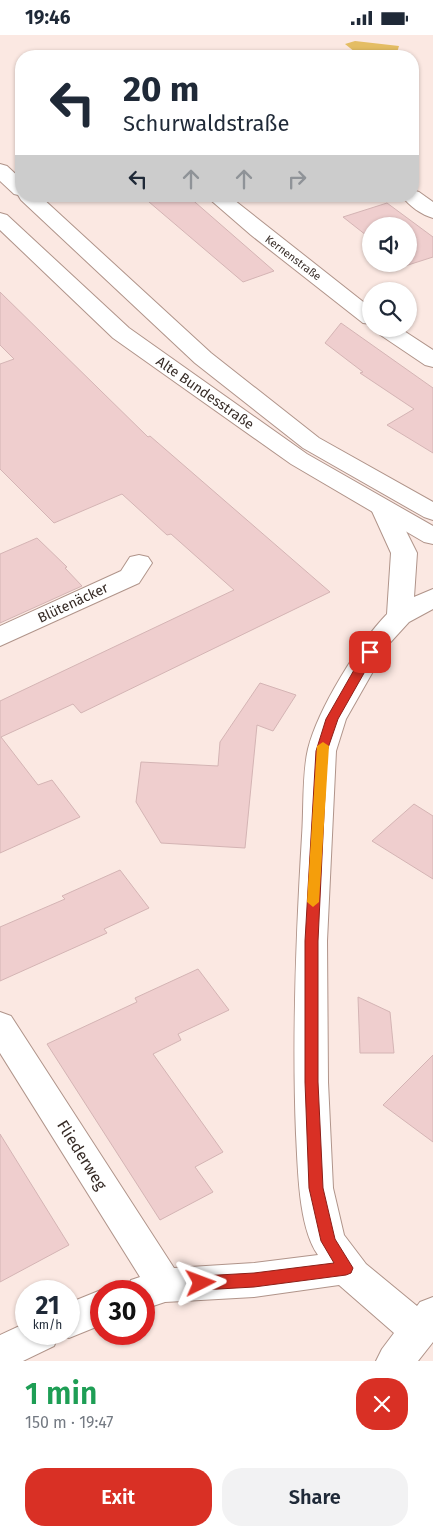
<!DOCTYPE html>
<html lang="en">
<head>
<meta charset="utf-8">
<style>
	body { margin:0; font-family:"Fira Sans",sans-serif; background:#f2f2f3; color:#1f2937; height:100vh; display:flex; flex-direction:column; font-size:19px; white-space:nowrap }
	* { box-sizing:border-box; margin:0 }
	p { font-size:16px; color:#747a83 }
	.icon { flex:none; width:28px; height:28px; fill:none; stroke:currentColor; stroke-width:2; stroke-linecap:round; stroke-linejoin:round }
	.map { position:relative; height:1326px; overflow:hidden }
	.sheet { display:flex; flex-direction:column; background:#fff; flex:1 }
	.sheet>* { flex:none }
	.top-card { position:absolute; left:15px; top:15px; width:404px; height:152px; border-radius:20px; box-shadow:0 1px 4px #0004; background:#fff; color:#1f2937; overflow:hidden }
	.controls { position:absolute; left:362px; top:182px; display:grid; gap:10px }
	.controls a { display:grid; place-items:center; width:55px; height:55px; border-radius:50%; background:#fff; box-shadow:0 1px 4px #0004; font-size:25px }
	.speed { position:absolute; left:15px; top:1245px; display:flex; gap:10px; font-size:25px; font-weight:700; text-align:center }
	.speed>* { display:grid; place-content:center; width:65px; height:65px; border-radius:50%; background:#fff; box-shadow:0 1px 4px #0004; line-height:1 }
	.speed small { font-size:12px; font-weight:400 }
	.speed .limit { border:8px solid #d22; background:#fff; color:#111 }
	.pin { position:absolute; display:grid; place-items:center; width:42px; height:42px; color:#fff; margin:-21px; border-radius:10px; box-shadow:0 2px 8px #0006 }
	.me { position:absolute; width:55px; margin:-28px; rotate:87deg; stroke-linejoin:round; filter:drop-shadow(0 0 4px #0008) }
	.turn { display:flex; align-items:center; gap:18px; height:105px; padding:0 25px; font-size:22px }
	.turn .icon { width:65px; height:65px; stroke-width:2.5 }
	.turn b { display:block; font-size:35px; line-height:42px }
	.lanes { display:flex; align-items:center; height:48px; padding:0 25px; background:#0003; justify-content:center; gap:25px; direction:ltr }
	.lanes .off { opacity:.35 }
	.round { display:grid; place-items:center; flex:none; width:52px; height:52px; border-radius:20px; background:#f2f2f3 }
	.headline { display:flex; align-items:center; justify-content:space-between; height:85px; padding:0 25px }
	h1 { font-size:30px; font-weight:600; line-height:38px; color:#1e9e55 }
	.primary-button { display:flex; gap:10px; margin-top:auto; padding:10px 25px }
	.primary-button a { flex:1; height:58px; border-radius:20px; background:#d93025; color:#fff; font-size:20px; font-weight:600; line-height:58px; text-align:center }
	.primary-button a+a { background:#f2f2f3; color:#1f2937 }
	.status { display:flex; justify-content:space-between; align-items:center; height:35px; padding:0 25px; background:#fff; direction:ltr }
	.status svg { height:14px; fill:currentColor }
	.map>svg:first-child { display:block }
	.green { fill:#e4bd64 }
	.building { fill:#efcece; stroke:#d4b4b4 }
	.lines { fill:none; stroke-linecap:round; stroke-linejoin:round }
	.minor-casing { stroke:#b0948a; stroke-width:2 }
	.major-casing { stroke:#b0948a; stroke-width:2 }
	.minor { fill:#fff; fill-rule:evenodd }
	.major { fill:#fff; fill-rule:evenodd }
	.route { fill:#d93025; stroke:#8d1f18 }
	.slow { fill:#f59e0b }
	.labels { text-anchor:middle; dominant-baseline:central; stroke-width:4.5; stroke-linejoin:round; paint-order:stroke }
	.far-street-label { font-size:11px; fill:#362b26; stroke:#fff }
	.street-label { font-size:14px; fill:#362b26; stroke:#fff }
	.near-street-label { font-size:16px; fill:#362b26; stroke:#fff }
</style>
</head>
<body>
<div class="status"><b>19:46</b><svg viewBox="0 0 49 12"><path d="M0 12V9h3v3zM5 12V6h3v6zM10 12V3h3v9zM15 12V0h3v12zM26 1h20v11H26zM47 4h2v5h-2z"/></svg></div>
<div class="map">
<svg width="433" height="1326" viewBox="0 0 433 1326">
	<rect width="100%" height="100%" fill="#fbe8e2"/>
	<path class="green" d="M 355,6 L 399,11 L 396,21 L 360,21 L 345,9 Z"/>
	<path class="building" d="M 142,161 L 188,161 L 274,236 L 243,247 Z
		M 387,168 L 433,202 L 433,222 L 405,231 L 402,229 L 409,229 L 409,191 L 371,191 L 371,204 L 343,182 Z
		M 0,257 L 148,402 L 150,401 L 330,557 L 81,678 L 73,669 L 1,702 L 38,750 L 52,745 L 80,782 L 0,818 L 0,666 L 234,555 L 171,499 L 167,500 L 122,459 L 54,488 L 0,434 L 0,329 L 14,324 L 0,310 Z
		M 341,288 L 433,353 L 433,418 L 387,390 L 414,374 L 360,338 L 363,337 L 325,308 Z
		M 37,503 L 67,532 L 65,533 L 82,551 L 0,588 L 0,519 Z
		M 260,648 L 296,660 L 273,696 L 257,690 L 245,813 L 161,808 L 136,767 L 141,727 L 218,731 L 220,707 Z
		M 414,769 L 433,781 L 433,844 L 372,806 Z
		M 120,835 L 149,873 L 104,894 L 107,898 L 0,946 L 0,892 L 65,864 L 62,861 Z
		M 198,934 L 229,975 L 178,999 L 181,1005 L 153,1019 L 223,1117 L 195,1132 L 213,1157 L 160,1185 L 47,1009 L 137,967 L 135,963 Z
		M 358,962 L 390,977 L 394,1018 L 360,1018 Z
		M 433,1020 L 433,1107 L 383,1070 Z
		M 0,1099 L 69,1210 L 0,1247 Z"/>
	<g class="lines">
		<g class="minor-casing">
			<path id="minor" d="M 412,155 L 419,157 L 433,167 L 433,183 C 422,180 409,171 402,161 L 412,161 Z
				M 206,161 L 229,161 L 371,273 L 371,289 L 363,288 L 251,200 Z
				M 376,294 L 401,294 L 433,315 L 433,332 L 425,330 L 379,299 Z
				M 383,466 L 392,469 L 395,474 L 417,518 L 414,562 L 433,554 L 433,574 L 409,587 L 388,610 L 346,684 L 336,716 L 327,906 L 328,1047 L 333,1153 L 344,1200 L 366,1229 L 417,1271 L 420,1267 L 433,1262 L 433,1307 L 418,1326 L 376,1326 L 382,1314 L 394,1298 L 339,1250 L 254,1262 L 165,1267 L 144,1274 L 144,1256 L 126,1256 L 131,1245 L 140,1242 L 0,1018 L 0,977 L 11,981 L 174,1233 L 254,1228 L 318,1220 C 298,1192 298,1132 296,1099 C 292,999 296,900 302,801 C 304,775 302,739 308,714 C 318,674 358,609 387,579 L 391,518 L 371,474 L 374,469 Z
				M 139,520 L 148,522 L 152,528 L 139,548 L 0,611 L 0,591 L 121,536 L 130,522 Z
				M 101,1255 L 104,1256 L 101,1256 L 101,1290 L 69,1303 L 59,1299 L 54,1311 L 23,1326 L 0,1326 L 0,1300 L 26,1288 L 26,1299 L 69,1299 L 69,1268 Z"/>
		</g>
		<g class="major-casing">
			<path id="major" d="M 0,129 L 7,131 L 21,144 L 21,161 L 40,161 L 211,318 L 319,403 L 433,467 L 433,485 L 424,482 L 303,413 L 195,328 L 21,165 L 18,160 L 14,159 L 0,146 Z
				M 0,178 L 7,180 L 129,293 L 307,419 L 433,491 L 433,509 L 424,507 L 291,429 L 113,303 L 0,195 Z"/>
		</g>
		<use href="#minor" class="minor"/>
		<use href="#major" class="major"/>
	</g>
	<path class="route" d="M 370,613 L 376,617 L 338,684 L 327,716 L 318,906 L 318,1047 L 323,1153 L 335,1204 L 353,1233 L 351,1238 L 346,1240 L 254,1252 L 201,1255 L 195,1253 L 193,1248 L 195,1243 L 201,1241 L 254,1238 L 334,1228 L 321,1206 L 309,1153 L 305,1047 L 305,906 L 316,716 L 326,684 L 366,614 Z"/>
	<path class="slow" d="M 323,707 L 329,711 L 319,867 L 313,872 L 307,867 L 317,711 Z"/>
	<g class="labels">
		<g class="far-street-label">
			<text transform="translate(293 223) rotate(37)">Kernenstraße</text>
		</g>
		<g class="street-label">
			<text transform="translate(205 358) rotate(35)">Alte Bundesstraße</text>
			<text transform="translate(73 568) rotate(-25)">Blütenäcker</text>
		</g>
		<g class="near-street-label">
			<text transform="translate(82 1120) rotate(58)">Fliederweg</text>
		</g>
	</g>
</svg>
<div class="controls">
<a><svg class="icon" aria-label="sound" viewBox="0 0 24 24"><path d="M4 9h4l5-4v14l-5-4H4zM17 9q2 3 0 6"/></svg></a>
<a><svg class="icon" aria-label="search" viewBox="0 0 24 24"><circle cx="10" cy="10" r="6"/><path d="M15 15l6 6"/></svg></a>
</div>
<div class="speed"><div>21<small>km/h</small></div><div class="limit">30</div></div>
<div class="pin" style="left:370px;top:617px;background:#d93025"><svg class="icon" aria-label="arrive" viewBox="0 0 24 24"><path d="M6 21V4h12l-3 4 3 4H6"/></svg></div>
<svg class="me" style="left:201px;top:1248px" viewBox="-20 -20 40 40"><path d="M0-17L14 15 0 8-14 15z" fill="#d93025" stroke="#fff" stroke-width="4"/></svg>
<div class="top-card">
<div class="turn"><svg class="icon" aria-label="left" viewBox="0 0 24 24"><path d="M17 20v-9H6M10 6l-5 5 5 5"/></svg><div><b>20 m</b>Schurwaldstraße</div></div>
<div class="lanes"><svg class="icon" aria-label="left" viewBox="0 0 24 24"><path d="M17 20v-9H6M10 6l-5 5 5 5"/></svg><svg class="icon off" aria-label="ahead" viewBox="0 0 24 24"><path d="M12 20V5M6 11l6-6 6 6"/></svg><svg class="icon off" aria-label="ahead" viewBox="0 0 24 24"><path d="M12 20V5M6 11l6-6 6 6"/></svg><svg class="icon off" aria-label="right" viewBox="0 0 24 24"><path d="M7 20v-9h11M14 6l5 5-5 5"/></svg></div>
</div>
</div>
<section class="sheet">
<div class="headline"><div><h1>1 min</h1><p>150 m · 19:47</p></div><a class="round" style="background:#d93025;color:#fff"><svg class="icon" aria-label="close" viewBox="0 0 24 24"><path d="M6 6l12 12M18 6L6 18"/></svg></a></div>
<div class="primary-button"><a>Exit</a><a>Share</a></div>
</section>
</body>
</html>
